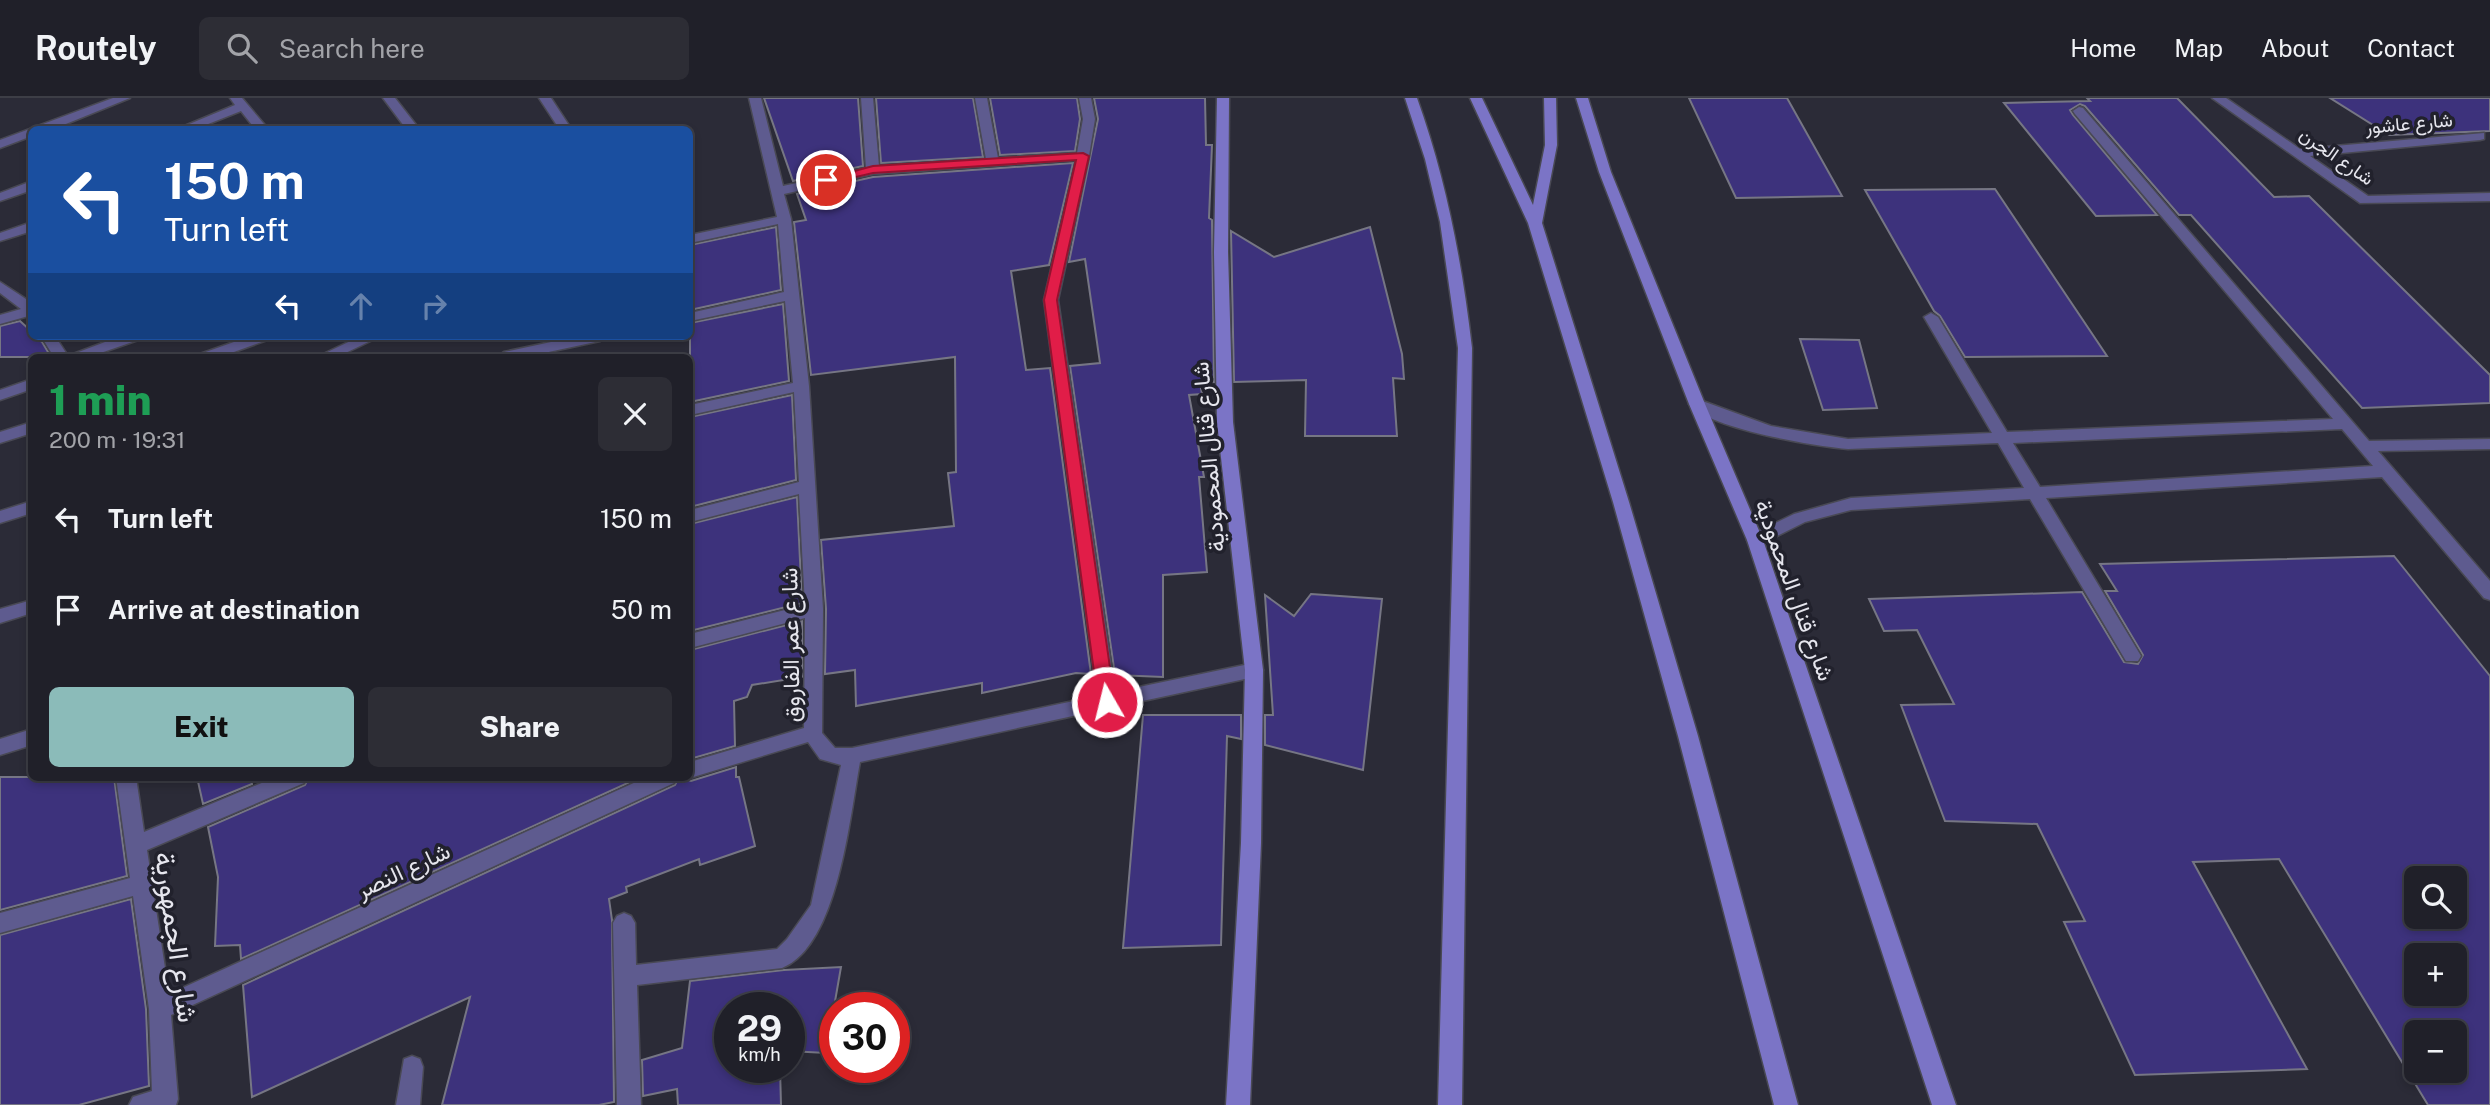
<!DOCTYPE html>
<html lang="en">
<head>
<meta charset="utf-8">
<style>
	body { margin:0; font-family:"Public Sans",Vazirmatn,sans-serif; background:#2d2d35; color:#f1f3f6; height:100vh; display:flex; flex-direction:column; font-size:26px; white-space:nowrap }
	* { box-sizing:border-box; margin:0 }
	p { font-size:23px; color:#a2a3a8 }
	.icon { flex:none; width:38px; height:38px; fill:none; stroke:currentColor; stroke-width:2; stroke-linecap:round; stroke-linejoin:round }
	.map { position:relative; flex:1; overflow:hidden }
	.panel { position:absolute; left:28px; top:256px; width:665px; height:427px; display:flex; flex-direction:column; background:#202029; border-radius:10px; box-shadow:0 4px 10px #0003,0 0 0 2px #3d3e46 }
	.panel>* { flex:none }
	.guide { position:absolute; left:28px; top:28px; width:665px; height:214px; border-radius:10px; box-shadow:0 4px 10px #0003,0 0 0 2px #3d3e46; background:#1a4fa0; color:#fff; overflow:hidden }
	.tools { position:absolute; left:2404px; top:768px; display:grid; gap:14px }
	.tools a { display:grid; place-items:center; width:63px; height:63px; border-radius:10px; background:#202029; box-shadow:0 4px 10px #0003,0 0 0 2px #3d3e46; font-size:35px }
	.speed { position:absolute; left:714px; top:894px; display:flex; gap:14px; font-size:35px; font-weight:700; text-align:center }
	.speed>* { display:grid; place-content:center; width:91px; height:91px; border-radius:50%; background:#202029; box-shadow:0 4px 10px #0003,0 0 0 2px #3d3e46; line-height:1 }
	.speed small { font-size:18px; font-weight:400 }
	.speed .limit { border:10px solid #d22; background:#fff; color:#111 }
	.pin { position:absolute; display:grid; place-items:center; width:60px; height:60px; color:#fff; margin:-30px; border:4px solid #fff; border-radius:50%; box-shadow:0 2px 7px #0007 }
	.me { position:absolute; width:77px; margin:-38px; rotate:352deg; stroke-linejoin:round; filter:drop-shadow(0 0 5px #0008) }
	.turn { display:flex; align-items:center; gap:24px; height:147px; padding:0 21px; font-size:32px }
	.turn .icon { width:91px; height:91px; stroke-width:2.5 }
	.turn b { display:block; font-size:49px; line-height:60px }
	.lanes { display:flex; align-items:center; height:66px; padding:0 21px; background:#0003; justify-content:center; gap:35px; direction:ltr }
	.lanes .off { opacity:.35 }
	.round { display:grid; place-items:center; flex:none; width:74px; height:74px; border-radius:10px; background:#2d2d35 }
	.overview { display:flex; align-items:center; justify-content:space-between; height:119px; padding:0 21px }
	h1 { font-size:42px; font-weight:800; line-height:52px; color:#1e9e55 }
	.action { display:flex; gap:14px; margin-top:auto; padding:14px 21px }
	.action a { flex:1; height:80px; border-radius:10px; background:#8bbbb9; color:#111; font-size:28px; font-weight:800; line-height:80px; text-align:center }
	.action a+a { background:#2d2d35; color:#f1f3f6 }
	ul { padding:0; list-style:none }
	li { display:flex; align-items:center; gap:21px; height:91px; padding:0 21px }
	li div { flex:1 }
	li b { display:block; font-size:26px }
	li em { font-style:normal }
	header { display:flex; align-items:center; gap:42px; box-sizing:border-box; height:98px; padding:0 35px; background:#202029; border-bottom:2px solid #3d3e46 }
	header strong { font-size:33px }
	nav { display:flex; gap:38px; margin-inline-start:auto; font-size:24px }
	.search { width:490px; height:63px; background:#2d2d35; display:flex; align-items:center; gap:18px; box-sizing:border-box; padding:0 24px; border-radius:10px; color:#a2a3a8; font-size:26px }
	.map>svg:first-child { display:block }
	.building { fill:#3d327c; stroke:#767684; stroke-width:2; fill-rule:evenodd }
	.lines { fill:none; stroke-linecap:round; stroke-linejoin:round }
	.lane-casing { stroke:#494954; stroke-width:3 }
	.street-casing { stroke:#494954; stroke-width:3 }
	.secondary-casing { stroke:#494954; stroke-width:3 }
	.lane { fill:#5e5b8f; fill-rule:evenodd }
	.street { fill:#5e5b8f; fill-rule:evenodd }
	.secondary { fill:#7b74c6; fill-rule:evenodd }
	.route { fill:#e11d48; stroke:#92132f; stroke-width:2 }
	.labels { text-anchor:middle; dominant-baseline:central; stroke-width:7; stroke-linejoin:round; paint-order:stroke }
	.far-street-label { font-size:19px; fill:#e6e6ee; stroke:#21212c }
	.street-label { font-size:23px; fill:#e6e6ee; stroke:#21212c }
	.near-street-label { font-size:28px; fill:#e6e6ee; stroke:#21212c }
</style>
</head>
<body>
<header>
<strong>Routely</strong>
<div class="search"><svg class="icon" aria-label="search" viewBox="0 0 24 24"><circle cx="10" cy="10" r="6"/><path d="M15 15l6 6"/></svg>Search here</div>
<nav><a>Home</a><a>Map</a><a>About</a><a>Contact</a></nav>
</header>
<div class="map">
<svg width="2490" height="1007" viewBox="0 0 2490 1007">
	<rect width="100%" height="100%" fill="#2b2b37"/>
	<path class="building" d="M 764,0 L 858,0 L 863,68 L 793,83 Z
		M 876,0 L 973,0 L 983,59 L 881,65 Z
		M 990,0 L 1077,0 L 1080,21 L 1075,53 L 1000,57 Z
		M 1094,0 L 1205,0 L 1206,47 L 1212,47 L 1209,120 L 1212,122 L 1214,284 L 1200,285 L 1202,296 L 1189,297 L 1204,379 L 1199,379 L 1207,474 L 1163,477 L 1163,579 L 1115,577 L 1070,268 L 1100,265 L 1085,161 L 1069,164 L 1098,21 Z
		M 1689,0 L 1787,0 L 1842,98 L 1736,100 Z
		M 2087,0 L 2177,0 L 2274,99 L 2309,98 L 2490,277 L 2490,305 L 2362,310 L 2191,117 L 2179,117 L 2085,8 L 2080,6 L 2070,12 L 2073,17 L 2157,117 L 2096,118 L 2004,5 L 2090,3 Z
		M 2330,0 L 2490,0 L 2490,33 L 2389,37 Z
		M 1073,65 L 1049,167 L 1011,173 L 1026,272 L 1050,270 L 1091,576 L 1076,575 L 982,595 L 982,585 L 856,608 L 855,572 L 825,576 L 826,511 L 821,442 L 954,428 L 948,375 L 956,374 L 955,259 L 811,277 L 794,124 L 806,122 L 797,96 L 873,79 Z
		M 1995,91 L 2107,258 L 1965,259 L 1940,218 L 1934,213 L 1865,92 Z
		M 776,129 L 781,192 L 690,212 L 690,147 Z
		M 1370,129 L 1402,256 L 1404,281 L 1393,280 L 1397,338 L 1305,338 L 1306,282 L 1234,284 L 1231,133 L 1274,159 Z
		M 783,206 L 789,283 L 690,304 L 690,225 Z
		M 20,223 L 32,234 L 32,238 L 42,244 L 51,259 L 0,259 L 0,228 Z
		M 1800,241 L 1859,242 L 1877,310 L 1823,312 Z
		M 792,297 L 796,382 L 690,409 L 690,319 Z
		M 797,399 L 802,505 L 690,533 L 690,426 Z
		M 2394,458 L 2490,578 L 2490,1007 L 2428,1007 L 2279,761 L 2193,764 L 2307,971 L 2135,977 L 2064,824 L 2085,823 L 2037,726 L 1945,723 L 1901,607 L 1954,606 L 1917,532 L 1884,533 L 1869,501 L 2082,494 L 2124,564 L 2138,566 L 2143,557 L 2105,493 L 2117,493 L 2100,466 ZM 2417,780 L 2455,780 L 2455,819 L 2417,819 ZM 2417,858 L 2455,858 L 2455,896 L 2417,896 ZM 2417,934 L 2455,934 L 2455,973 L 2417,973 Z
		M 1311,496 L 1382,501 L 1363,672 L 1265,647 L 1265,617 L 1273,617 L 1265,497 L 1294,518 Z
		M 802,523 L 802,579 L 752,587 L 747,599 L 734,603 L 735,648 L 690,661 L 690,552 Z
		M 1143,617 L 1241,617 L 1241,641 L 1227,638 L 1221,847 L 1123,850 Z
		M 736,669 L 736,679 L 739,679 L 755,748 L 700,767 L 699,761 L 626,789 L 627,794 L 609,801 L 612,822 L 614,1004 L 599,1007 L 442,1007 L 470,899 L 252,999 L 243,887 L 675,687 L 679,679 L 691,683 Z
		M 0,679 L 114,679 L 127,778 L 0,812 Z
		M 197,679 L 251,679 L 252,686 L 203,706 Z
		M 309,679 L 641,679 L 241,861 L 240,847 L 215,848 L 218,779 L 208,729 L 305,687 Z
		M 131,801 L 146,911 L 149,988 L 79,1007 L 0,1007 L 0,837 Z
		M 841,869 L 826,955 L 789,953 L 789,910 L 730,910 L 730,970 L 780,970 L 781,1007 L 678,1007 L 677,991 L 643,998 L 642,962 L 682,950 L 690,883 L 784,872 Z"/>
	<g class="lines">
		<g class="lane-casing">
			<path id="lane" d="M 2079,9 L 2083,10 L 2369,343 L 2490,341 L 2490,351 L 2378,353 L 2490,483 L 2490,502 L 2484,500 L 2382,379 L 2046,400 L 2141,558 L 2138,563 L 2126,563 L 2030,401 L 1851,412 L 1805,424 L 1761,446 L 1749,446 L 1747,442 L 1749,438 L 1794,416 L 1851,400 L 2024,390 L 1998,345 L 1848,351 C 1814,348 1710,331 1689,306 L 1697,301 L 1771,328 L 1848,341 L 1992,335 L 1924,219 L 1931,215 L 1938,219 L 2007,334 L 2333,321 L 2075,16 L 2073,13 ZM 2342,331 L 2373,368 L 2040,389 L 2013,345 Z"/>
		</g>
		<g class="street-casing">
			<path id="street" d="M 113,0 L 130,0 L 51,32 L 32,32 L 32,38 L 0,50 L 0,42 Z
				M 230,0 L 242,0 L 269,32 L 256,32 L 241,13 L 193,32 L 175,32 L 235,7 Z
				M 383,0 L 395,0 L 420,32 L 407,32 Z
				M 539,0 L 551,0 L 572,32 L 560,32 Z
				M 749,0 L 761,0 L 783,88 L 866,70 L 861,0 L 873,0 L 879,68 L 986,61 L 975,0 L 987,0 L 998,60 L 1077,55 L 1083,21 L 1079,0 L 1091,0 L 1095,21 L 1089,58 L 1058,202 L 1115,594 L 1254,565 L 1260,567 L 1263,572 L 1260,577 L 1254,579 L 860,664 C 850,717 838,848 782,870 L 637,887 L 641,1007 L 617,1007 L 613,825 L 617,818 L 624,815 L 631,818 L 635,825 L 636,867 L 777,851 L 787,841 L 811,807 L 841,667 L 820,661 L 808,644 L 690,680 L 687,679 L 690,679 L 690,664 L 804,630 L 805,520 L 690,550 L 690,536 L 805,507 L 799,396 L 690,424 L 690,412 L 799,384 L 794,294 L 690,317 L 690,307 L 793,285 L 785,203 L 690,223 L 690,215 L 784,194 L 778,126 L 690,145 L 690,137 L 777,119 ZM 1076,62 L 1044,202 L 1097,598 L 852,650 L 835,650 L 822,635 L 823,511 L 809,288 L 791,121 L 784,96 L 873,76 Z
				M 2212,0 L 2226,0 L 2300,51 L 2484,35 L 2484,41 L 2480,42 L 2310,58 L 2368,98 L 2490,95 L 2490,103 L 2360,105 Z
				M 32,83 L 32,92 L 0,103 L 0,95 Z
				M 32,124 L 32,133 L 0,143 L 0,135 Z
				M 0,184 L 32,205 L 32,217 L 0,226 L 0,217 L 21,211 L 0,195 Z
				M 41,238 L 55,238 L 68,258 L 121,238 L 143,238 L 141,241 L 89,259 L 54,259 Z
				M 251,238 L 272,238 L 270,241 L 220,259 L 198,259 L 200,256 Z
				M 361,238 L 381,238 L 337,259 L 317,259 Z
				M 579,238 L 607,238 L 600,243 L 525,259 L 497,259 L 504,254 Z
				M 32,281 L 32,291 L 0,302 L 0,292 Z
				M 32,324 L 32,335 L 0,345 L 0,334 Z
				M 32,403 L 32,415 L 0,425 L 0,413 Z
				M 32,502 L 32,515 L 0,525 L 0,511 Z
				M 32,631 L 32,647 L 0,657 L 0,641 Z
				M 116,679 L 136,679 L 144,734 L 276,679 L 307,679 L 304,685 L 147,752 L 169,896 L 647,679 L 677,679 L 674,685 L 171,917 L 178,1001 L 176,1007 L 129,1007 L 133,999 L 152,993 L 149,911 L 133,798 L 0,835 L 0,815 L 130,780 Z
				M 412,958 L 420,961 L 423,969 L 420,1007 L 396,1007 L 404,961 Z"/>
		</g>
		<g class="secondary-casing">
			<path id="secondary" d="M 1217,0 L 1229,0 L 1228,154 L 1233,324 L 1263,572 L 1261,745 L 1250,1007 L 1226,1007 L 1241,745 L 1245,572 L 1217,324 L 1214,154 Z
				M 1405,0 L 1417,0 C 1446,81 1462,164 1472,250 L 1462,1007 L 1438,1007 L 1458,250 L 1440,124 L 1425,61 Z
				M 1470,0 L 1482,0 L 1533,107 L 1545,47 L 1544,0 L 1556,0 L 1557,47 L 1542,125 L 1629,404 L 1698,638 L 1798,1007 L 1774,1007 L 1678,638 L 1613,404 L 1528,125 Z
				M 1576,0 L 1588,0 L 1611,74 L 1705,306 L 1763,442 L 1956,1007 L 1932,1007 L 1747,442 L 1689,306 L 1599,74 Z"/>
		</g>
		<use href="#lane" class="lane"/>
		<use href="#street" class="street"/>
		<use href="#secondary" class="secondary"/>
	</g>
	<path class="route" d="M 1083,55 L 1089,58 L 1057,202 L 1115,604 L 1113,609 L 1101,609 L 1098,604 L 1044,202 L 1076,62 L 873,75 L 826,86 L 821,82 L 873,68 Z"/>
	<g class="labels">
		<g class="far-street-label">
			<text transform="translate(2409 25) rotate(-5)">شارع عاشور</text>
			<text transform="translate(2337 58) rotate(35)">شارع الجرن</text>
		</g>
		<g class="street-label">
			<text transform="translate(1208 359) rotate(-95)">شارع قنال المحمودية</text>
			<text transform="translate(1795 492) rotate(70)">شارع قنال المحمودية</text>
			<text transform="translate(790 547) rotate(-91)">شارع عمر الفاروق</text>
			<text transform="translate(403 772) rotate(-25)">شارع النصر</text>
		</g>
		<g class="near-street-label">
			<text transform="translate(177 839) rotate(82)">شارع الجمهورية</text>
		</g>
	</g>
</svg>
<div class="tools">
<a><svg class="icon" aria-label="search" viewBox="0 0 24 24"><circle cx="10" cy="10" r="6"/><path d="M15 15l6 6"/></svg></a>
<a>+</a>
<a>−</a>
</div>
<div class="speed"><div>29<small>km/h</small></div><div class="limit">30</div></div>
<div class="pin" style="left:826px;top:82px;background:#d93025"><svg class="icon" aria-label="arrive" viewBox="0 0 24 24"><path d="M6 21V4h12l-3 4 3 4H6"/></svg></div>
<svg class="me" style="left:1107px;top:604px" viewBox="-20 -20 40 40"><circle r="17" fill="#e11d48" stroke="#fff" stroke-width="3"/><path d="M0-11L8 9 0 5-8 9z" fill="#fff"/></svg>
<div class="guide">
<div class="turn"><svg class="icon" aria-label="left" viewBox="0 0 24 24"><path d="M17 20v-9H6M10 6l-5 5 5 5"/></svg><div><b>150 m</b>Turn left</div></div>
<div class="lanes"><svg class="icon" aria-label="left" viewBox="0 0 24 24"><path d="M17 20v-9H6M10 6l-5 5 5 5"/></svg><svg class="icon off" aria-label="ahead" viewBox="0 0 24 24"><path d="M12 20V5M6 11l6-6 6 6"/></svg><svg class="icon off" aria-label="right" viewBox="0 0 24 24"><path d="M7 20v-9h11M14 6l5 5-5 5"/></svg></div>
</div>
<section class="panel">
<div class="overview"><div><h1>1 min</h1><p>200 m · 19:31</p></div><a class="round"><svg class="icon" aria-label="close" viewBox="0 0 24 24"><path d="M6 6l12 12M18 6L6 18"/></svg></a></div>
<ul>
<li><svg class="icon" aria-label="left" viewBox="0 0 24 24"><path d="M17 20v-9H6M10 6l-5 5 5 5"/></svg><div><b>Turn left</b></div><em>150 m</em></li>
<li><svg class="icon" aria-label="arrive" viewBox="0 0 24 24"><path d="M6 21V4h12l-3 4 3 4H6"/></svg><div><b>Arrive at destination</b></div><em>50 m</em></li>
</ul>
<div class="action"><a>Exit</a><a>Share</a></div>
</section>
</div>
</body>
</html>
